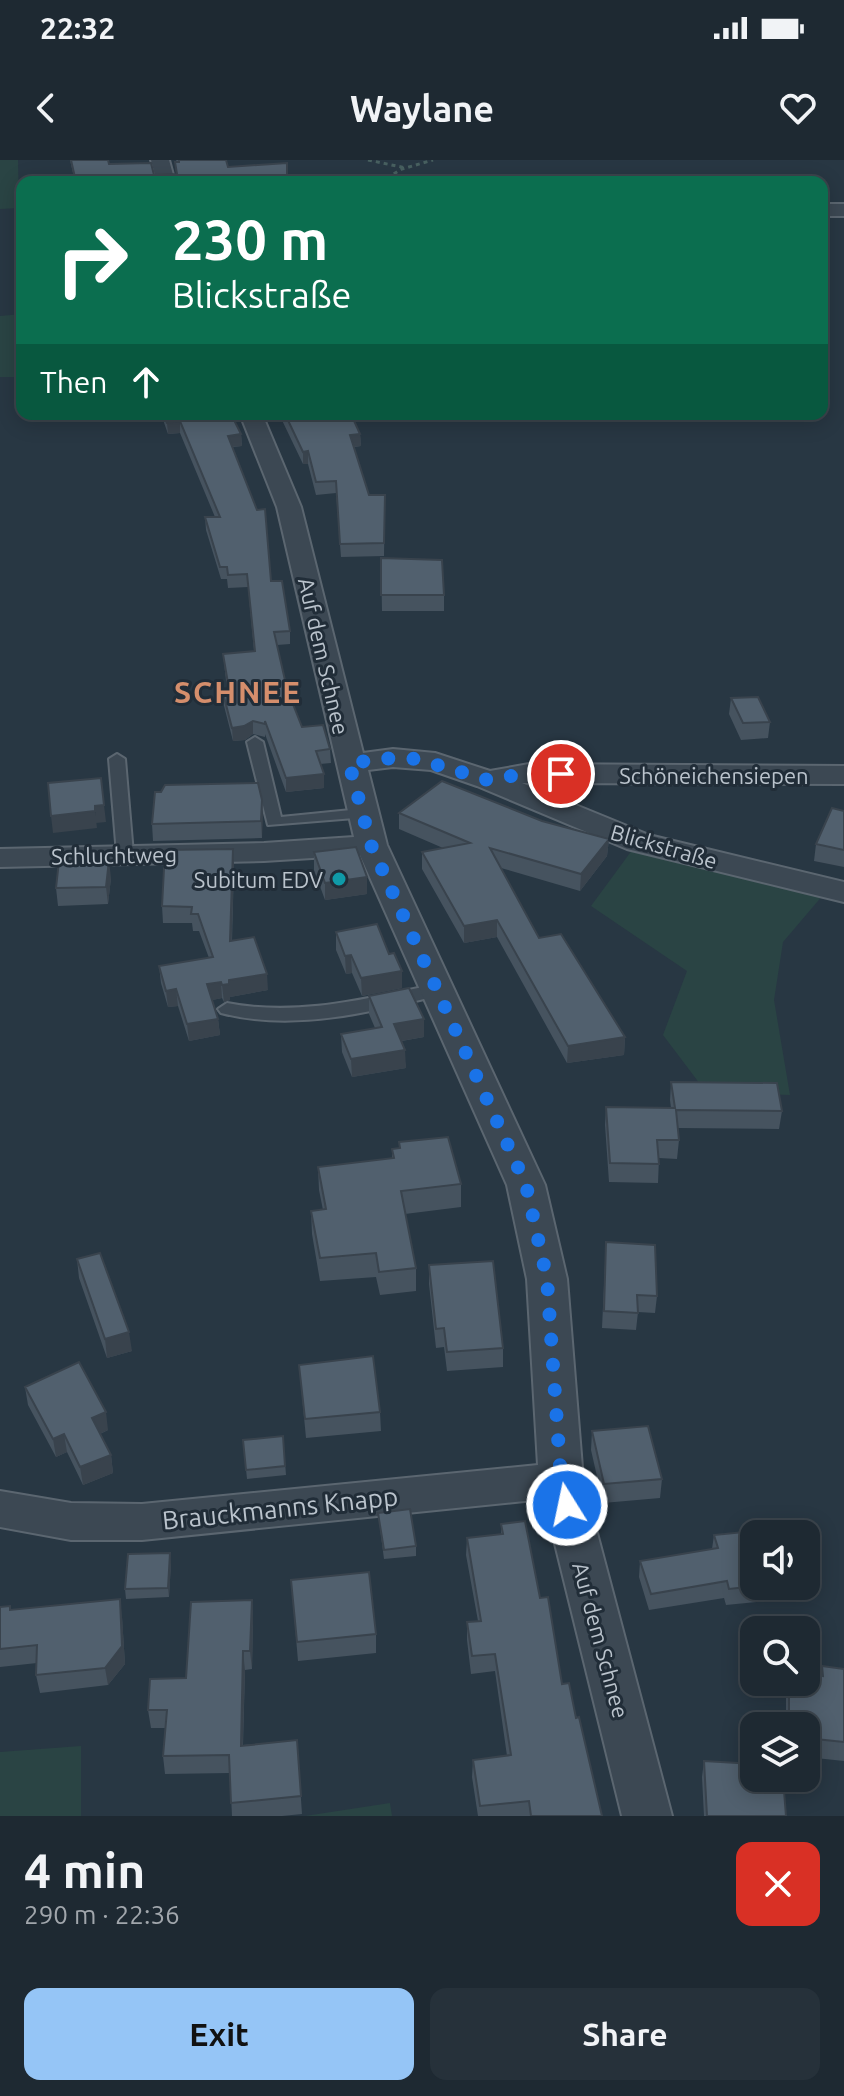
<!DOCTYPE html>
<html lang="en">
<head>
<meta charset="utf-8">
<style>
	body { margin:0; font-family:Ubuntu,sans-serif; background:#26313a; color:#f1f3f6; height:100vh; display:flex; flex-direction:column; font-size:30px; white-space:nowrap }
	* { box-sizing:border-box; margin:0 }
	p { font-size:26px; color:#a1a6ac }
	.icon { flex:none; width:44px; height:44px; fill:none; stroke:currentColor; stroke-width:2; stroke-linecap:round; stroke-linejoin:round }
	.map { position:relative; height:1656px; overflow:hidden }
	.sheet { display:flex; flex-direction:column; background:#1e2932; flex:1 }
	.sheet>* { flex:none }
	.banner { position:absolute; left:16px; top:16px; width:812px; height:244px; border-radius:16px; box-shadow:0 4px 20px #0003,0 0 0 2px #3c454d; background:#0b6e4f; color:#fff; overflow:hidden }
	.fabs { position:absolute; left:740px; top:1360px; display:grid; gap:16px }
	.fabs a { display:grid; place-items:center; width:80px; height:80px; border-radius:16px; background:#1e2932; box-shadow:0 4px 20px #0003,0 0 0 2px #3c454d; font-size:40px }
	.pin { position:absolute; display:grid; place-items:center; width:68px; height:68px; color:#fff; margin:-34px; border:4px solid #fff; border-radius:50%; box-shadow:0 2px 8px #0007 }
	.me { position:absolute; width:88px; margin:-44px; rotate:350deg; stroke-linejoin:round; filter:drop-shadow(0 0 6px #0008) }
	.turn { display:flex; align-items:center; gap:28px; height:168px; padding:0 24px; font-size:36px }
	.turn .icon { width:104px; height:104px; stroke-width:2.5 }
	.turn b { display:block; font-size:56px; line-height:68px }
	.then { display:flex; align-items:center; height:76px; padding:0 24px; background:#0003; gap:16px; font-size:30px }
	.round { display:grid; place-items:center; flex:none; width:84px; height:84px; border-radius:16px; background:#26313a }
	.head { display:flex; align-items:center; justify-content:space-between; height:136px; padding:0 24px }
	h1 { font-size:48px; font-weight:700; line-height:60px }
	.primary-button { display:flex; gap:16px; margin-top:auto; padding:16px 24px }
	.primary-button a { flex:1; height:92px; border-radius:16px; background:#95c5f6; color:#111; font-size:32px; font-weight:700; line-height:92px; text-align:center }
	.primary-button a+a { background:#26313a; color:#f1f3f6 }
	.status { display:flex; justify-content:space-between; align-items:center; height:56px; padding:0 40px; background:#1e2932; direction:ltr }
	.status svg { height:22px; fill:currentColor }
	header { display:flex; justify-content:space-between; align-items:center; height:104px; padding:0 24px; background:#1e2932; font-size:36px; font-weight:700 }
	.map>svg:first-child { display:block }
	.green { fill:#2a4444 }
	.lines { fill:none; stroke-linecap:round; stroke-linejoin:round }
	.service-casing { stroke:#5b6670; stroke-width:4 }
	.minor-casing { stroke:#5b6670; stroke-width:4 }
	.path { stroke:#486060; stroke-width:3; stroke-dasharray:4 4; stroke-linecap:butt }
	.service { fill:#3c4853; fill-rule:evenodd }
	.minor { fill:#3c4853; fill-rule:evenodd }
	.wall { fill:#46535f }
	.shaded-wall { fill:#39434d }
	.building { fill:#51606e; stroke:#39434d; stroke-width:2 }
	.route { stroke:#1a73e8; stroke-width:14; stroke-dasharray:0 25.2 }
	.culture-dot { fill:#0f9aa8; stroke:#212d38; stroke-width:3 }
	.labels { text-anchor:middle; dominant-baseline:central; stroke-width:6; stroke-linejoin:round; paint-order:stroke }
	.street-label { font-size:22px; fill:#bac3cc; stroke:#212d38 }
	.poi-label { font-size:22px; fill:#bac3cc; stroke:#212d38; text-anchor:end }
	.near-street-label { font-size:26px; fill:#bac3cc; stroke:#212d38 }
	.district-label { font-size:30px; font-weight:bold; letter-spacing:2px; fill:#d58e6c; stroke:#212d38 }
</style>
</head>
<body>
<div class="status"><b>22:32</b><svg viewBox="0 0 49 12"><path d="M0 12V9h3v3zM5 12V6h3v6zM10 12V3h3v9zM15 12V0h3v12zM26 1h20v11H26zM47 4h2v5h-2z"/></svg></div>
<header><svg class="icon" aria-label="back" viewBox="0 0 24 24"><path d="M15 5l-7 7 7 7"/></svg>Waylane<svg class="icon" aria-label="heart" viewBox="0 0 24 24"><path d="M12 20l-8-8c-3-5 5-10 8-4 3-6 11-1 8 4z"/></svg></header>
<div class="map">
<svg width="844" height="1656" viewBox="0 0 844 1656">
	<rect width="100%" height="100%" fill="#283743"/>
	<path class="green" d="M 0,0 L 18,0 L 19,48 L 0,49 Z
		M 22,154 L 22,217 L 0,217 L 0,156 Z
		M 638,682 L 829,728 L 783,782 L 774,840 L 790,935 L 706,932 L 663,875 L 687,811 L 591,746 Z
		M 81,1586 L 81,1656 L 0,1656 L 0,1592 Z
		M 390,1643 L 392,1656 L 305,1656 Z"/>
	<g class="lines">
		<g class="service-casing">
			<path id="service" d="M 255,577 L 263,582 L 281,657 L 361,649 L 369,654 L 367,657 L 268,665 L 247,582 Z
				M 117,594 L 125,599 L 133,694 L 125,699 L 117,694 L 109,599 Z
				M 438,824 L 447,830 L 444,834 C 373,852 293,872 221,853 L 218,849 L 227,843 C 299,857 367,838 438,824 Z"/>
		</g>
		<g class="minor-casing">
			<path id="minor" d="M 151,0 L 169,0 L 175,22 L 157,22 Z
				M 822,44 L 844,44 L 844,56 L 822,56 Z
				M 240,254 L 262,254 L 301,347 L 363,593 L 393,589 L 435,593 L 490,611 L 529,604 L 844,606 L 844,624 L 522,623 L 649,675 L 844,722 L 844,742 L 627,689 L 477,626 L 431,610 L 393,607 L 368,610 L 387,685 L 545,1025 L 567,1119 L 583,1320 L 672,1656 L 622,1656 L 544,1339 L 142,1380 L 71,1380 L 0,1367 L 0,1331 L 71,1343 L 142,1344 L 538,1305 L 527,1119 L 507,1025 L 360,695 L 264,701 L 0,707 L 0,689 L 264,683 L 354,677 L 277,347 Z"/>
		</g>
		<path class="path" d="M 368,0 L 406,8
			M 380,22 L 402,9 L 433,0"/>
		<use href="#service" class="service"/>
		<use href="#minor" class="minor"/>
	</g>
	<path class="wall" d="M 70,0 L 108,0 L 109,4 L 154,15 L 176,14 L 175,2 L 177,2 L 176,0 L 226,0 L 228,7 L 287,17 L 371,22 L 75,22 Z
		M 161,254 L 231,254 L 241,274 L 242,286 L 233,287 L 271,421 L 290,471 L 290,484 L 277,485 L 287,529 L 302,567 L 330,589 L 331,603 L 320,604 L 324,628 L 286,632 L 265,574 L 265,577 L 253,574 L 245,580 L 233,581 L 223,542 L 222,529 L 227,529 L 223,494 L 254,491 L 248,427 L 228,428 L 227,419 L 221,419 L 206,370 L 205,357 L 215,357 L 180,273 L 168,274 Z
		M 279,254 L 351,254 L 360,274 L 361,286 L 354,287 L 369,335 L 385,335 L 384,396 L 341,397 L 336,333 L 316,335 L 308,304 L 303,304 Z
		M 381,398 L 444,435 L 444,451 L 382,451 Z
		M 731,538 L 770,562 L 768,578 L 741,580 L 729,554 Z
		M 262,640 L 262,678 L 153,681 L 152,664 Z
		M 844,651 L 844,707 L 814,701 L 816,684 Z
		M 399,653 L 542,661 L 609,679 L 607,696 L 580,731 L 501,708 L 539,778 L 625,877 L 624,895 L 567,903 L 497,777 L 464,783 L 422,709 L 422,692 L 443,688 L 399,669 Z
		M 314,692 L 367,734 L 325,740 L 314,710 Z
		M 234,705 L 232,781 L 268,830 L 230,837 L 230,840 L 224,842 L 222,838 L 212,840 L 218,859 L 220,875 L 189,881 L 178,846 L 168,847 L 161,823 L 159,806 L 209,798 L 199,771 L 193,771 L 192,763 L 163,763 L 162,746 Z
		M 111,718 L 108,744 L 58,746 L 56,728 Z
		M 336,772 L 389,794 L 402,811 L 402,828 L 362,836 L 352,813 L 346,814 L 336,790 Z
		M 369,836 L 424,859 L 424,877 L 402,881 L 406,908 L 352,917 L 342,892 L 341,874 L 375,868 L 369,854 Z
		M 671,922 L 782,951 L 779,969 L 678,968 L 679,980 L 677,999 L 659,998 L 658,1023 L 609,1022 L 605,965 L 606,947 L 671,948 L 670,940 Z
		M 399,982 L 461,1024 L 461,1047 L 405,1054 L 416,1108 L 416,1131 L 380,1135 L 376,1117 L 320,1121 L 312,1074 L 311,1051 L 323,1050 L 319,1030 L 318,1007 L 392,998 L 392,989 L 399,988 Z
		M 606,1082 L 657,1136 L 655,1153 L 638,1152 L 636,1170 L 602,1168 Z
		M 77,1099 L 132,1191 L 107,1198 L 79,1118 Z
		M 429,1105 L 503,1188 L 503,1207 L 447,1211 L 444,1187 L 436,1188 L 429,1124 Z
		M 299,1205 L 380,1252 L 381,1271 L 306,1278 Z
		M 25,1227 L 108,1270 L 100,1274 L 111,1295 L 113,1313 L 83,1325 L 67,1292 L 56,1297 L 28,1245 Z
		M 592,1271 L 662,1319 L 660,1338 L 603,1343 L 591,1290 Z
		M 283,1276 L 286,1315 L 247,1319 L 243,1280 Z
		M 378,1353 L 416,1386 L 416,1396 L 384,1399 Z
		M 501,1364 L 540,1438 L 562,1524 L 576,1558 L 602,1656 L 478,1656 L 472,1617 L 473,1600 L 507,1596 L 495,1511 L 471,1514 L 467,1480 L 467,1462 L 478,1461 L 466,1395 L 467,1378 L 501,1374 Z
		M 714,1375 L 754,1426 L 790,1426 L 788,1439 L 726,1445 L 724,1438 L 649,1450 L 639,1417 L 640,1401 L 712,1389 Z
		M 171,1403 L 169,1437 L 126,1439 L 125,1429 Z
		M 291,1420 L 376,1474 L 376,1493 L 298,1501 Z
		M 252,1440 L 253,1458 L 252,1509 L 245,1510 L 243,1585 L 297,1580 L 302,1654 L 282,1656 L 232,1656 L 230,1613 L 165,1614 L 163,1596 L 165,1568 L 151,1568 L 148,1550 L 186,1518 Z
		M 10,1446 L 11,1450 L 122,1457 L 125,1504 L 108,1525 L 40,1533 L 36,1515 L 37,1503 L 0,1507 L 0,1447 Z
		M 822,1506 L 844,1509 L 844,1601 L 806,1597 L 806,1566 L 786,1566 L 786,1531 L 787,1522 L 806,1522 L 820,1515 Z
		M 704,1601 L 786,1656 L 704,1656 L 702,1617 Z"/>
	<path class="shaded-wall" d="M 180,261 L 180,273 L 168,274 L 167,263 Z
		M 241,274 L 242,286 L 229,287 L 228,276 Z
		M 360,274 L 361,286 L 351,287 L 350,275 Z
		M 308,291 L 308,304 L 303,304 L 303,292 Z
		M 253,561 L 253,574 L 245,580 L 233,581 L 232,568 Z
		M 324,614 L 324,628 L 286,632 L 286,618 Z
		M 262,640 L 263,657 L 262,678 L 261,661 Z
		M 104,645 L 106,662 L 96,663 L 95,646 Z
		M 95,651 L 97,668 L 53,673 L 51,656 Z
		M 609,679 L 607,696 L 580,731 L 581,714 Z
		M 233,689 L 234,705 L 231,798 L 230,781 Z
		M 109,700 L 111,718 L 108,744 L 106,727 Z
		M 367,717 L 367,734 L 325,740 L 325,723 Z
		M 497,760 L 497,777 L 464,783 L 464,766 Z
		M 351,795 L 352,813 L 346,814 L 345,796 Z
		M 402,811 L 402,828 L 362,836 L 361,818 Z
		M 267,814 L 268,830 L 230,837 L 230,840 L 224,842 L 222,825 L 229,820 Z
		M 221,822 L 222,838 L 208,841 L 207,824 Z
		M 176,829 L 178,846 L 168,847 L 166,831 Z
		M 218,859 L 220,875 L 189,881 L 187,864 Z
		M 424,859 L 424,877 L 395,882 L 394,864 Z
		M 625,877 L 624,895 L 567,903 L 568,886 Z
		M 405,890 L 406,908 L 352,917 L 351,899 Z
		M 129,1172 L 132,1191 L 107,1198 L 105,1179 Z
		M 106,1252 L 108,1270 L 95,1276 L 92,1258 Z
		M 64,1274 L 67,1292 L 56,1297 L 53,1279 Z
		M 111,1295 L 113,1313 L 83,1325 L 80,1307 Z
		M 170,1393 L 171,1403 L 169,1437 L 168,1428 Z
		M 120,1439 L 122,1457 L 125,1504 L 108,1525 L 105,1508 Z
		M 252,1440 L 253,1458 L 252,1509 L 250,1491 Z
		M 243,1491 L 245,1510 L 242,1604 L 241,1586 Z"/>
	<path class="building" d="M 71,0 L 108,0 L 109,4 L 151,3 L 154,15 L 177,14 L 175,2 L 179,2 L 179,0 L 226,0 L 228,7 L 287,3 L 287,17 L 368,18 L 371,22 L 76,22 Z
		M 399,21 L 508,22 L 399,22 Z
		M 164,254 L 231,254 L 241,274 L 228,276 L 257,350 L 265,349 L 271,421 L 282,421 L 290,471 L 274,472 L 287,529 L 302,567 L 323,565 L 330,589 L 316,591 L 324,614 L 286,618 L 265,561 L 265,564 L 253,561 L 244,566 L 232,568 L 222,529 L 229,529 L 223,494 L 255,491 L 247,414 L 228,415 L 227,407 L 220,407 L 205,357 L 220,357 L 180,261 L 167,263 Z
		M 285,254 L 351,254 L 360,274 L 350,275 L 369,335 L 385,335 L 384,383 L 340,384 L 336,321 L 316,322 L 308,291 L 303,292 Z
		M 381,398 L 442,400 L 444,435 L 381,435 Z
		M 758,537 L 770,562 L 743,563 L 731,538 Z
		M 101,618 L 104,645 L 95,646 L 95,651 L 51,656 L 48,623 Z
		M 442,621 L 542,661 L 609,679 L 581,714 L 490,688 L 539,778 L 561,774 L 625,877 L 568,886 L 497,760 L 464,766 L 422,692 L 470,683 L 399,653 Z
		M 258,623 L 262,640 L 261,661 L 152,664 L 155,632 L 161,632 L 165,625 Z
		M 832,648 L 844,651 L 844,690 L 816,684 Z
		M 356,687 L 367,717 L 325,723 L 314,692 Z
		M 233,689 L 230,781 L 254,777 L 267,814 L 229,820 L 229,824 L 222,825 L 221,822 L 207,824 L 218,859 L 187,864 L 176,829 L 166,831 L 159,806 L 213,797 L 198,754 L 191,754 L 192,747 L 162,746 L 165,690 Z
		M 109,700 L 106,727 L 56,728 L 59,701 Z
		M 377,764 L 389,794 L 394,793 L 402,811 L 361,818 L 351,795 L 345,796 L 336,772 Z
		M 409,828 L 424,859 L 394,864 L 405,890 L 351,899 L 341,874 L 382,867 L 369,836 Z
		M 671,922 L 777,923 L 782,951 L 676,950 L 679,980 L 657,980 L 659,1004 L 610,1003 L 606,947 L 675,948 Z
		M 448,977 L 461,1024 L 401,1031 L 416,1108 L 379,1112 L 376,1093 L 320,1098 L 311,1051 L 326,1049 L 318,1007 L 394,998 L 392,989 L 400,988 L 399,982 Z
		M 606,1082 L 655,1085 L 657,1136 L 637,1135 L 638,1153 L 604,1151 Z
		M 100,1093 L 129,1172 L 105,1179 L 77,1099 Z
		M 493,1101 L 503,1188 L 447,1192 L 444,1168 L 436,1169 L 429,1105 Z
		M 373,1196 L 380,1252 L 305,1259 L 299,1205 Z
		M 79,1202 L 106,1252 L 92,1258 L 111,1295 L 80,1307 L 64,1274 L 53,1279 L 25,1227 Z
		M 648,1266 L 662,1319 L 604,1324 L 592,1271 Z
		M 283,1276 L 285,1306 L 246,1310 L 243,1280 Z
		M 410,1349 L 416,1386 L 384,1390 L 378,1353 Z
		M 525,1361 L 540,1438 L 548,1437 L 562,1524 L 569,1523 L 576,1558 L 579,1557 L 602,1656 L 531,1656 L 529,1641 L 480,1646 L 473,1600 L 511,1595 L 495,1494 L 472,1496 L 467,1462 L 481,1461 L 467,1378 L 503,1374 L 501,1364 Z
		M 774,1369 L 776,1374 L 754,1374 L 754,1426 L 756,1426 L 729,1429 L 727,1421 L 651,1434 L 640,1401 L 718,1388 L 714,1375 Z
		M 170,1393 L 168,1428 L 125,1429 L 128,1394 Z
		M 369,1412 L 376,1474 L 297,1482 L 291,1420 Z
		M 120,1439 L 122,1486 L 105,1508 L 36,1515 L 37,1485 L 0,1489 L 0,1447 L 10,1446 L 10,1450 Z
		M 252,1440 L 250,1491 L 243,1491 L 241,1586 L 297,1580 L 301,1636 L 231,1643 L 229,1595 L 163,1596 L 167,1550 L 148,1550 L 150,1519 L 186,1518 L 191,1442 Z
		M 822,1506 L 844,1509 L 844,1582 L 806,1578 L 806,1566 L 789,1566 L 789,1522 L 806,1522 L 806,1514 L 823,1516 Z
		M 704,1601 L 754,1604 L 754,1618 L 783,1618 L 786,1656 L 707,1656 Z"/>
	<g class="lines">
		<path class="route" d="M 561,614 L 529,613 L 488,620 L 417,599 L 393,598 L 349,603 L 371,685 L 526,1025 L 547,1119 L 561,1320 L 567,1345"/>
	</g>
	<circle class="culture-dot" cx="339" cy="719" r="8"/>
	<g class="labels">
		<g class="street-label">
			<text transform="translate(324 496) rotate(77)">Auf dem Schnee</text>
			<text x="714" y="615">Schöneichensiepen</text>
			<text transform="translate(664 686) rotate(16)">Blickstraße</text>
			<text transform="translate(114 695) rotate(-1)">Schluchtweg</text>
			<text transform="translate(601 1480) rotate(75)">Auf dem Schnee</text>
		</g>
		<g class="poi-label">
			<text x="323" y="719">Subitum EDV</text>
		</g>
		<g class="near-street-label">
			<text transform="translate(280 1348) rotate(-6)">Brauckmanns Knapp</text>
		</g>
		<g class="district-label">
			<text x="238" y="532">SCHNEE</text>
		</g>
	</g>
</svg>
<div class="fabs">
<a><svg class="icon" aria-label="sound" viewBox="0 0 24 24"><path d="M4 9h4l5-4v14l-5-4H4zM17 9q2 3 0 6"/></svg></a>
<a><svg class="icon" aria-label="search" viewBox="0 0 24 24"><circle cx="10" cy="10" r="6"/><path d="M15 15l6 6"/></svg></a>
<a><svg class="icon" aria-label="layers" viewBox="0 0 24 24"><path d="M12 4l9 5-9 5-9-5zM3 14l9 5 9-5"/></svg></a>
</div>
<div class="pin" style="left:561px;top:614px;background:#d93025"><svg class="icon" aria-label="arrive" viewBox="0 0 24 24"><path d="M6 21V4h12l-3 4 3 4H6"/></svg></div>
<svg class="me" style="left:567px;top:1345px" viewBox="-20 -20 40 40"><circle r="17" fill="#1a73e8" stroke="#fff" stroke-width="3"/><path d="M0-11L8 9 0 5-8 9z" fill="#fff"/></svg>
<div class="banner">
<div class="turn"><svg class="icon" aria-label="right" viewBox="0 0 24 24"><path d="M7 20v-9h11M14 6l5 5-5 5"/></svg><div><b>230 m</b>Blickstraße</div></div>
<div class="then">Then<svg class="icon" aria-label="ahead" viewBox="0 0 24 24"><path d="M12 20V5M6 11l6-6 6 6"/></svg></div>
</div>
</div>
<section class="sheet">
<div class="head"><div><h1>4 min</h1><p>290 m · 22:36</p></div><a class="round" style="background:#d93025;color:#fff"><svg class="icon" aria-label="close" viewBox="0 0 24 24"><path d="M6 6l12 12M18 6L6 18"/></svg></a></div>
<div class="primary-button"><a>Exit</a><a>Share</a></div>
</section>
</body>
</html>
